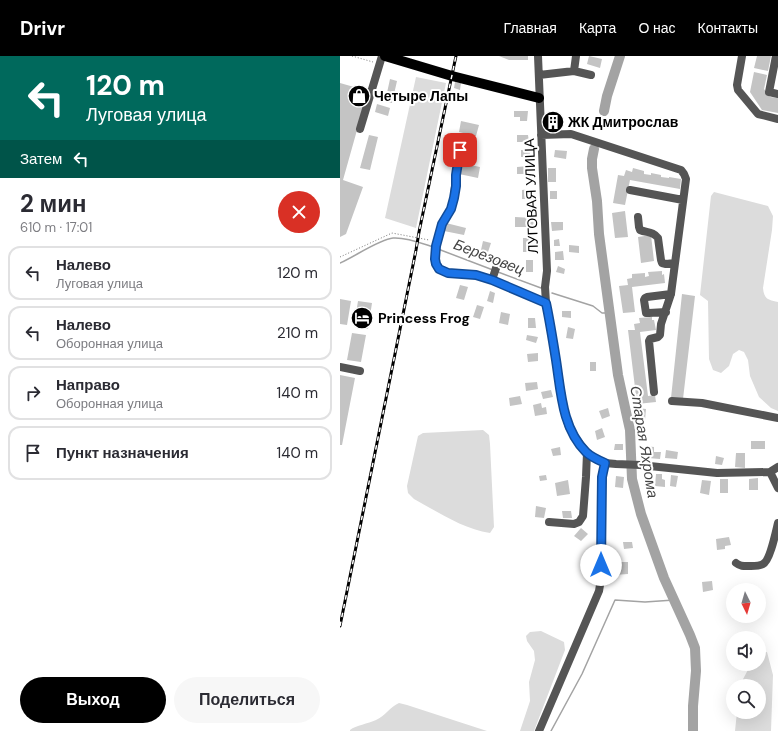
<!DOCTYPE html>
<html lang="ru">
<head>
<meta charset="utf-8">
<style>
	body { margin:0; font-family:"DM Sans",sans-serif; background:#f7f7f7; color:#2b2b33; height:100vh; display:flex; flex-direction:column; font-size:15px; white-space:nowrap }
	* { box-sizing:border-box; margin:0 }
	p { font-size:13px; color:#7c7c81 }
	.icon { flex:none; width:22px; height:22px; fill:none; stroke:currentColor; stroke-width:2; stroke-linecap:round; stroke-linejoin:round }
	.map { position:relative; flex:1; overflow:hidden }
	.details { display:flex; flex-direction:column; background:#fff; width:340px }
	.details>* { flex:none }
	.top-card { background:#00695c; color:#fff; overflow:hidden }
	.needle { width:26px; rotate:175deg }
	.fabs { position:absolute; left:386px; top:527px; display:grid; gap:8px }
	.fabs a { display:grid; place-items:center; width:40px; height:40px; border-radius:50%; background:#fff; box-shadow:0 4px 16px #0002; font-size:20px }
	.pin { position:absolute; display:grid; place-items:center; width:34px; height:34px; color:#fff; margin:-17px; border-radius:8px; box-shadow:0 2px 6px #0006 }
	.me { position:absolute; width:44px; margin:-22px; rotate:0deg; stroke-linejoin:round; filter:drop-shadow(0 0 3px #0008) }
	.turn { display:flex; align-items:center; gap:14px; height:84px; padding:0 20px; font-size:18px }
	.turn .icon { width:52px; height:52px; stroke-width:2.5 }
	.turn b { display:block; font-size:28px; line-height:34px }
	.then { display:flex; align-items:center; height:38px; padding:0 20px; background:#0003; gap:8px; font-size:15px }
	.round { display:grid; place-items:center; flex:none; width:42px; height:42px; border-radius:21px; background:#f7f7f7 }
	.overview { display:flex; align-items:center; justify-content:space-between; height:68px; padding:0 20px }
	h1 { font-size:24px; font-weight:700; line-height:30px }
	.button { display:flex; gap:8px; margin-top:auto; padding:8px 20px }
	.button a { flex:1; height:46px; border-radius:24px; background:#000; color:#fff; font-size:16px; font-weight:700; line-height:46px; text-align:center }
	.button a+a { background:#f7f7f7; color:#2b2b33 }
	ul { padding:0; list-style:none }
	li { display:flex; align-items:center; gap:12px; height:54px; margin:0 8px 6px; padding:0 12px; border:2px solid #e1e1e2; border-radius:12px }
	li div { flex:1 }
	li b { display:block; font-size:15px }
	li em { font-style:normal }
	header { display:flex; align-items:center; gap:24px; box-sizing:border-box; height:56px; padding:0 20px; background:#000; color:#fff }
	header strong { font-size:19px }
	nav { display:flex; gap:22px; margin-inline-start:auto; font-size:14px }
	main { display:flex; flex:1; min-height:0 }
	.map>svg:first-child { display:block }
	.green { fill:#dcdcdc }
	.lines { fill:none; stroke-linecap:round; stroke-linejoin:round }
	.stream { stroke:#a3a3a3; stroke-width:1.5 }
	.river { stroke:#a3a3a3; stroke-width:10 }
	.building { fill:#c4c4c4 }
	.path { stroke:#777; stroke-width:1; stroke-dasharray:1 2; stroke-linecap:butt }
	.minor { stroke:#555; stroke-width:8 }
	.major { stroke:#000; stroke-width:10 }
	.rail-casing { stroke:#000; stroke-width:3 }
	.rail { stroke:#fff; stroke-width:1.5; stroke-dasharray:4.5; stroke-linecap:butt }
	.route-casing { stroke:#114b97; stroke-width:10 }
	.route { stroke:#1a73e8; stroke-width:7 }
	.labels { text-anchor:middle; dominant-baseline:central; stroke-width:4; stroke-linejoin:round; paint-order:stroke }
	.poi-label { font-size:14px; font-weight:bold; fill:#000; stroke:#fff; text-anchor:start }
	.street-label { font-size:14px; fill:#000; stroke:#fff }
	.water-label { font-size:15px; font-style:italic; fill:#444; stroke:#fff }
</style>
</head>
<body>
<header>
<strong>Drivr</strong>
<nav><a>Главная</a><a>Карта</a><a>О нас</a><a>Контакты</a></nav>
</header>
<main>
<section class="details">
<div class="top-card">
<div class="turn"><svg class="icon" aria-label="left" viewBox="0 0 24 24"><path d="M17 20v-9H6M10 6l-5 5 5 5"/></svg><div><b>120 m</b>Луговая улица</div></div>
<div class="then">Затем<svg class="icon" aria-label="left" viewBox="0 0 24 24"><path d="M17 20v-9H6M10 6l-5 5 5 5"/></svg></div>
</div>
<div class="overview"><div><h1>2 мин</h1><p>610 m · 17:01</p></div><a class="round" style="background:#d93025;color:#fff"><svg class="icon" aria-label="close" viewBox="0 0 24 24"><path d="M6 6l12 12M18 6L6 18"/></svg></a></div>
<ul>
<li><svg class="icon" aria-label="left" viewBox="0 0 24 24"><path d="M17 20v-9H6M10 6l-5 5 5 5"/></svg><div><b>Налево</b><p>Луговая улица</p></div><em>120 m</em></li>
<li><svg class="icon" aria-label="left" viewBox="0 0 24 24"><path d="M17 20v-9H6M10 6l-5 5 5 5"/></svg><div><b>Налево</b><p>Оборонная улица</p></div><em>210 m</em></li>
<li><svg class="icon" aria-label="right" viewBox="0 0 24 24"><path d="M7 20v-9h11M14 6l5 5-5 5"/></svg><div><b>Направо</b><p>Оборонная улица</p></div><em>140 m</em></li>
<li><svg class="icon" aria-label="arrive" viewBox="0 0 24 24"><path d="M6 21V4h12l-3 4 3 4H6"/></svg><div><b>Пункт назначения</b></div><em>140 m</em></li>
</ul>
<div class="button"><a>Выход</a><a>Поделиться</a></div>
</section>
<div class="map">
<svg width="438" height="675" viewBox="0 0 438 675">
	<rect width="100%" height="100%" fill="#fff"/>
	<path class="green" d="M 76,21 L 106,27 L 76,172 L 45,162 Z
		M 374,136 L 428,150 L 433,160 L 432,174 L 423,232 C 424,243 428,244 438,246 L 438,355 L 431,352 L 419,341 L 410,320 L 408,304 L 404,296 L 399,294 L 393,298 L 389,310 L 381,317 L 373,314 L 369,303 L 368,245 L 360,239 L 371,140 Z
		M 143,374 L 149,379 L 150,388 L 154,471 L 150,477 C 123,473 98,456 74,443 L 68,437 L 67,430 L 78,380 L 83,377 Z
		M 201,575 L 224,586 L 225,594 L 194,675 L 180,675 L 190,645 L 189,626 L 195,604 L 194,595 L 187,585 L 186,580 L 190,576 Z
		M 427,596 L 433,619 L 431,675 L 395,675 L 397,656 L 419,656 L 419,630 L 401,630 L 401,627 L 411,608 L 419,608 L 419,597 Z
		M 59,647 L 67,649 L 147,675 L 10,675 L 10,674 C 16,669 28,668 36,664 C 45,660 50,651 59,647 Z"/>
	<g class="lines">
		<path class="stream" d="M 98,193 L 153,214
			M 0,207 C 14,201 40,183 53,182 C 66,181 81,187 93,191
			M 158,216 L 201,232
			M 212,237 L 253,250 L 262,257 L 265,257 L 269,255
			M 211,675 L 242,618 L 275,544 L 305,546 L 334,544"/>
		<path class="river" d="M 264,55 L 267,40 L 280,0
			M 254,93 L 252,103 L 252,112 L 257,145 L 259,178 L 278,319 L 286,356 L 290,374 L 291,399 L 292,423 L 301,458 L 324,522 L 350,579 L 355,592 L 356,615 L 353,650 L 353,675"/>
	</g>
	<path class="building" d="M 159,0 L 188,0 L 188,4 L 169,4 Z
		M 249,0 L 262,3 L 260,12 L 247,8 Z
		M 417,0 L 431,0 L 428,15 L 414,12 Z
		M 414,16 L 427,19 L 424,33 L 430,41 L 438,42 L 438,57 L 422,54 L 410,36 Z
		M 50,23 L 57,25 L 52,47 L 45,46 Z
		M 115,26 L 121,27 L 120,34 L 114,32 Z
		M 0,27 L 28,35 L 3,124 L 23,131 L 6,178 L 0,181 Z
		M 37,48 L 50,52 L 48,60 L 35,56 Z
		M 174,55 L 188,55 L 187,65 L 180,65 L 180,61 L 174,61 Z
		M 209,62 L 218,62 L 218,71 L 209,71 Z
		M 121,65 L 139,69 L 136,80 L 119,76 Z
		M 29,79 L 38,81 L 30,114 L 20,112 Z
		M 177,79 L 188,79 L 189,86 L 177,86 Z
		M 181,94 L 190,94 L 190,101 L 181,101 Z
		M 215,94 L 227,95 L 226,103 L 214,101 Z
		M 121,107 L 140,111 L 138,122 L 119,118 Z
		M 189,110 L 189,118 L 177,118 L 177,111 Z
		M 208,112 L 216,112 L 216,126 L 208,126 Z
		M 293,112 L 304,115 L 304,118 L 311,119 L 311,117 L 321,119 L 321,121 L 329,122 L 329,121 L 341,123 L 340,133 L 290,124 L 285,149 L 273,147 L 278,119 L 284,120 L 286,114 L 292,116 Z
		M 191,133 L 191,143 L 182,143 L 182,134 Z
		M 210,135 L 217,135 L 217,143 L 210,143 Z
		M 285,155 L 288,181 L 275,182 L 272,157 Z
		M 175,161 L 194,162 L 193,171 L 175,171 Z
		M 211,166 L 223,166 L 223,174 L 212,175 Z
		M 106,167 L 126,172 L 124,179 L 104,175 Z
		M 311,179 L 314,205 L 301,207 L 298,181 Z
		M 183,182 L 191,182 L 192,196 L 183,196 Z
		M 219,183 L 220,190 L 214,190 L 214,184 Z
		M 143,185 L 151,187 L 148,196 L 141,194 Z
		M 229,189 L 239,190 L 239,197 L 229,196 Z
		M 223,195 L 224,204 L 215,204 L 215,196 Z
		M 186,204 L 193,204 L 193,216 L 186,216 Z
		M 218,210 L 225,213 L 224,218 L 216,216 Z
		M 322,215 L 322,219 L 324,218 L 325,227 L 292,231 L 295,256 L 283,257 L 279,230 L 288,229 L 287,223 L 292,222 L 292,218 L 305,217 L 305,221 L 309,220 L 308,216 Z
		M 120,229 L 128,231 L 124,244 L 116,242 Z
		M 150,235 L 155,237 L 153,247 L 147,245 Z
		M 342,238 L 355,240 L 343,343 L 331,342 Z
		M 0,243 L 11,245 L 7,269 L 0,268 Z
		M 18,245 L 32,247 L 28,273 L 14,270 Z
		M 137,249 L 144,251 L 140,263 L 133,261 Z
		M 222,255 L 231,255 L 231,262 L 222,261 Z
		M 161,256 L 170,258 L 168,269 L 159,267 Z
		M 312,261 L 312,264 L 314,264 L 316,274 L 300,276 L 308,340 L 315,339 L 316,346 L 297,348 L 288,274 L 295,274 L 294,268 L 300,267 L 299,262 Z
		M 188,262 L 195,262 L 196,272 L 188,272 Z
		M 228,271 L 235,273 L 233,283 L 226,282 Z
		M 12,277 L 26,279 L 21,306 L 7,304 Z
		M 187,279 L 198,281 L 196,287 L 186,284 Z
		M 198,297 L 198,305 L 188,306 L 187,298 Z
		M 250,306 L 256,306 L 256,315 L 250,315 Z
		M 0,319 L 15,322 L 2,389 L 0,389 Z
		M 197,326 L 198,333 L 186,335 L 185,327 Z
		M 211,334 L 213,341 L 203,343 L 201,336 Z
		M 180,340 L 182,348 L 170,350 L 169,342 Z
		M 201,347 L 202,352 L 206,351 L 207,358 L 195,360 L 193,349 Z
		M 268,352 L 270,360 L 262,363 L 259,355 Z
		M 296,352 L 306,353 L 305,364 L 295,364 Z
		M 262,372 L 265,381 L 257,384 L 255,375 Z
		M 411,385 L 425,385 L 425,393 L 411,393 Z
		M 275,388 L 283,388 L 283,394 L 274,394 Z
		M 304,390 L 314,391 L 314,396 L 321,396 L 320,403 L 308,402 L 308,397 L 304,397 Z
		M 220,391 L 221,399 L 213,400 L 211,393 Z
		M 326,394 L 338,396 L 337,403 L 325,402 Z
		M 396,397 L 405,397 L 405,412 L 395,411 Z
		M 376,400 L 384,402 L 382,409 L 375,408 Z
		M 316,418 L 322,418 L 322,423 L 325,424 L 325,431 L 315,430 Z
		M 206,419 L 207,424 L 200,425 L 199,420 Z
		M 331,419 L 338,420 L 336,431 L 330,430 Z
		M 276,420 L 284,421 L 283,432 L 275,431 Z
		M 418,422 L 418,434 L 409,434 L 409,423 Z
		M 380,423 L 388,423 L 388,437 L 380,437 Z
		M 228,424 L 230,438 L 217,440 L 215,427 Z
		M 362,424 L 371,425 L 369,439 L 360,437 Z
		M 196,450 L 206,452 L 204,462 L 195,461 Z
		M 222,455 L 231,455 L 232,462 L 223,462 Z
		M 241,472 L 248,478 L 241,485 L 234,480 Z
		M 389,481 L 391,489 L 385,490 L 385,493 L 377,494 L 376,483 Z
		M 283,486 L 292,486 L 293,492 L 284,493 Z
		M 278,506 L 288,506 L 288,518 L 274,519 L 273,509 L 278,509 Z
		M 372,525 L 373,534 L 363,536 L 362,526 Z"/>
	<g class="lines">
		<path class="path" d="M 12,0 L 33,6
			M 0,201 L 52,177 L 89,184"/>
		<path class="minor" d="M 198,0 L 207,215 L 205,231 L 206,247 L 213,284 L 224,355 L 229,371 L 237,384 L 247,397 L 256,403 L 265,407 L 276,408 L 300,409 L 377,417 L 430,416 L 438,411
			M 402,0 L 397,29 L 398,34 L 418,58 L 438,63
			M 436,0 L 429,36 L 438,38
			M 234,15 L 251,19
			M 199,19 L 234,15 L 236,0
			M 20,73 L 42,0
			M 201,79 L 231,78 L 341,114 L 344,118 L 346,123 L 331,238 L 321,268 L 320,279 L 318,281 L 310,283 L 309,285 L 314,336
			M 123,85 L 120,94 L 116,119 L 114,142 L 111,153 L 102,168 L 96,190 L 95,203 L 96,208 L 99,213 L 109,217 L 136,219 L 152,224 L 206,247
			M 290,134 L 343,144
			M 298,161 L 299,171 L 300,174 C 307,177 313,175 318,182 L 321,204 L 322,207 L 326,208 L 335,207
			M 152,224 L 156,212 L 158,209
			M 326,256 L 309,257 L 306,257 L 304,244 L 305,242 L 307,241 L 331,238
			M 0,311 L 20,315
			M 332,345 L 362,347 L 438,362
			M 430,416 L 438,432
			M 209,466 L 234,468 L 239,466 L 243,460 L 246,421 L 247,397
			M 396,507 C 401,511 405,510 411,510 C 415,510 420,510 423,508 C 430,505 436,475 438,467
			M 199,675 L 259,535 L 261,523 L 262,421 L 265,407"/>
		<path class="major" d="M 45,0 L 112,20 L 199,42"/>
		<g class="rail-casing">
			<path id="rail" d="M 0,570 L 76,194 L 79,176 L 116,0"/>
		</g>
		<use href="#rail" class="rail"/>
	</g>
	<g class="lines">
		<g class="route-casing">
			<path id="route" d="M 120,94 L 116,119 L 116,130 L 114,142 L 111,153 L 102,168 L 96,190 L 95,203 L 96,208 L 99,213 L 108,217 L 136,219 L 152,224 L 206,247 C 210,266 213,285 216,304 C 221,336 222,372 246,396 C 251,401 258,404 265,407 L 262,421 L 261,509"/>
		</g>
		<use href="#route" class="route"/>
	</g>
	<defs>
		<g id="shop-disc" transform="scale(1.15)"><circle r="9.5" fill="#000" stroke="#fff"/><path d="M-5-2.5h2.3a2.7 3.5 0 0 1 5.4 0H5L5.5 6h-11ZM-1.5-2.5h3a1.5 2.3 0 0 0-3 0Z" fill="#fff"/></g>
		<g id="building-disc" transform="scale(1.15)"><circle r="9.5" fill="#000" stroke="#fff"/><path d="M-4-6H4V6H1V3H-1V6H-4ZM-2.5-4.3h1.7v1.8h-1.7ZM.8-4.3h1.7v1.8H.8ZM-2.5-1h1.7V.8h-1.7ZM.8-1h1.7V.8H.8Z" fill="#fff"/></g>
		<g id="hotel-disc" transform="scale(1.15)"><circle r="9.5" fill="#000" stroke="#fff"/><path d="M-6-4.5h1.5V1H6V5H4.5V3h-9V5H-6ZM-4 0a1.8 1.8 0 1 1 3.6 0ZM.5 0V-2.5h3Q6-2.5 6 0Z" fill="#fff"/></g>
	</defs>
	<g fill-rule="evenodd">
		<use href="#shop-disc" x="19" y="40"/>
		<use href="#building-disc" x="213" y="66"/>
		<use href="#hotel-disc" x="22" y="262"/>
	</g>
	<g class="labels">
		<g class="poi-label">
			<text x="34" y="40">Четыре Лапы</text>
			<text x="228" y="66">ЖК Дмитрослав</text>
			<text x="38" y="262">Princess Frog</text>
		</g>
		<g class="street-label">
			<text transform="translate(191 140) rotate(-92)">ЛУГОВАЯ УЛИЦА</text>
		</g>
		<g class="water-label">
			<text transform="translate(149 201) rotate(21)">Березовец</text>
			<text transform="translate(304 386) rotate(81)">Старая Яхрома</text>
		</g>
	</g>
</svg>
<div class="fabs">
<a><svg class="needle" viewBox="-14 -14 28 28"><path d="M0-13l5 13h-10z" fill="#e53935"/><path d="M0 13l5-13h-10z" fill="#7c7c81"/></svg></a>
<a><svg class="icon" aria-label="sound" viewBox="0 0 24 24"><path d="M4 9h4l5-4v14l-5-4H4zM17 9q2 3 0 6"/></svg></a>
<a><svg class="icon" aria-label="search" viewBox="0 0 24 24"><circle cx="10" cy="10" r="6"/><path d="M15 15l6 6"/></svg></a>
</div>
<div class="pin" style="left:120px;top:94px;background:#d93025"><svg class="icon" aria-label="arrive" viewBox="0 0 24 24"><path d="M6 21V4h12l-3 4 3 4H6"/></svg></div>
<svg class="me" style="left:261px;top:509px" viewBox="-20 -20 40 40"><circle r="19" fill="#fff"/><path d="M0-13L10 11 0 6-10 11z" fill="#1a73e8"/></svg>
</div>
</main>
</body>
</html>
